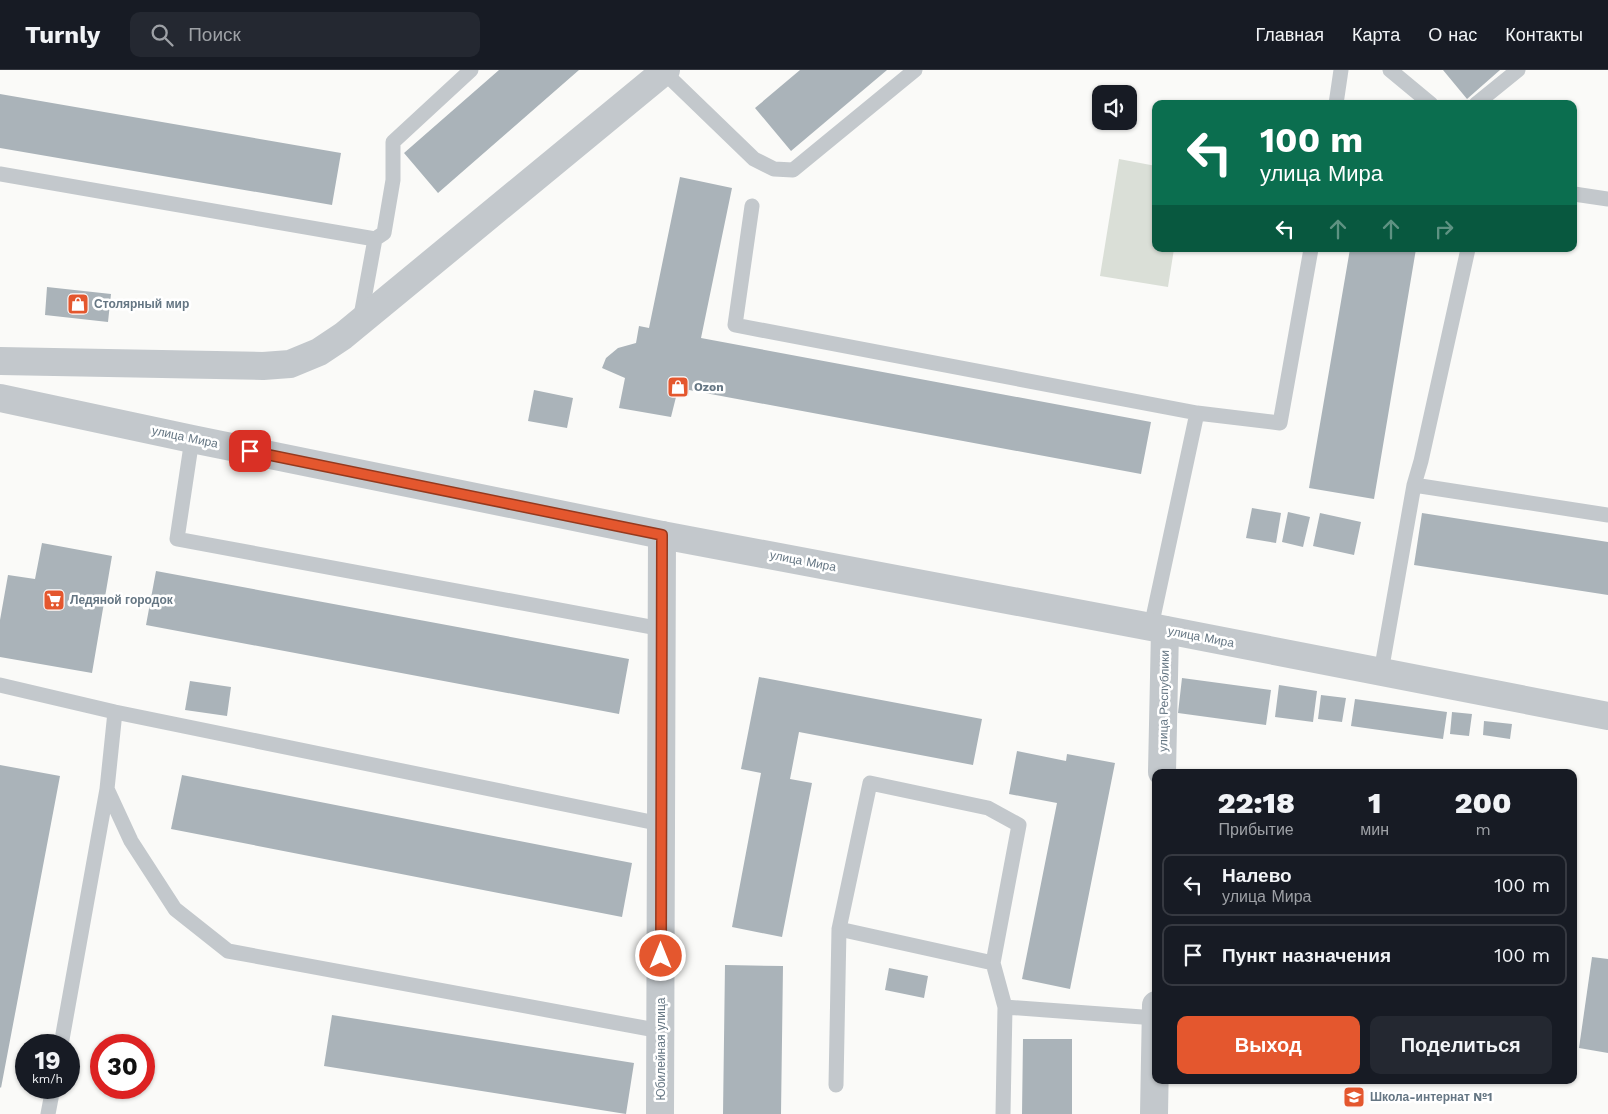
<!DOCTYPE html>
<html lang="ru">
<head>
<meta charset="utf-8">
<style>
	body { margin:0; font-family:"Work Sans",sans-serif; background:#242831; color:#f1f3f6; height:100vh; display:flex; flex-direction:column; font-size:19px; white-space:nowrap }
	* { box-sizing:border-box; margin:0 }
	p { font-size:16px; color:#9ea1a6 }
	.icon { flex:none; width:28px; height:28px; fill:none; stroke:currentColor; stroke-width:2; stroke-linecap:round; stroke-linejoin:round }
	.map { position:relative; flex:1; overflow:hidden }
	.sheet { position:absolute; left:1152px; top:699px; width:425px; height:315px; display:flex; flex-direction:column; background:#171b24; border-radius:10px; box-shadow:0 1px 4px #0004 }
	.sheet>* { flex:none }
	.top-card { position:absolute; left:1152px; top:30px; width:425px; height:152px; border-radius:10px; box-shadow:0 1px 4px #0004; background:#0b6e4f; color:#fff; overflow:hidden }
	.controls { position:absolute; left:1092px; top:15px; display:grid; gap:10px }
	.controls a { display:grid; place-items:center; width:45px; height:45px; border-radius:10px; background:#171b24; box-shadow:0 1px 4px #0004; font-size:25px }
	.speed { position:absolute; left:15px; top:964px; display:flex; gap:10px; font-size:25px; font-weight:700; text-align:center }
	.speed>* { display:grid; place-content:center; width:65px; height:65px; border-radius:50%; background:#171b24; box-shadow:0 1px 4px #0004; line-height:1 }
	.speed small { font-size:12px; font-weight:400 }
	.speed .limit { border:8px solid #d22; background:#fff; color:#111 }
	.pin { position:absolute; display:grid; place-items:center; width:42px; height:42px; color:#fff; margin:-21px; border-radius:10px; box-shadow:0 2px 8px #0006 }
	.me { position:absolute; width:55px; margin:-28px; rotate:0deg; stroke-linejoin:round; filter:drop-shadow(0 0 4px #0008) }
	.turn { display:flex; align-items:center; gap:18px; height:105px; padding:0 25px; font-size:22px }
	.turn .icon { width:65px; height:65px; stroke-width:2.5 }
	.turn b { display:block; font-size:35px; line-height:42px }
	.lanes { display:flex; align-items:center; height:48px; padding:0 25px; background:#0003; justify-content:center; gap:25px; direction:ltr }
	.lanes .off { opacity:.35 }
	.eta { display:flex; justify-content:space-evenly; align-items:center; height:85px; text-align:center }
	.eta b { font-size:30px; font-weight:800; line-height:35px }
	.button { display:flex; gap:10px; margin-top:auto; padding:10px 25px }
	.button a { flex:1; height:58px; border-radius:10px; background:#e4572e; color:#fff; font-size:20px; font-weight:800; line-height:58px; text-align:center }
	.button a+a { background:#242831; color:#f1f3f6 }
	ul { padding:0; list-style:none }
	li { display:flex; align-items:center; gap:15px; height:62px; margin:0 10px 8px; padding:0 15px; border:2px solid #363941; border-radius:10px }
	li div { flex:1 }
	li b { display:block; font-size:19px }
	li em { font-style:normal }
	header { display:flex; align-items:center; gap:30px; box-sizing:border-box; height:70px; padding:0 25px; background:#171b24; border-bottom:1px solid #363941 }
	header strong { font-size:24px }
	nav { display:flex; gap:28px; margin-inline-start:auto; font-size:18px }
	.search { width:350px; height:45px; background:#242831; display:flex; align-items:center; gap:12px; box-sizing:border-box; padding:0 18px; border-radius:10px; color:#9ea1a6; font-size:19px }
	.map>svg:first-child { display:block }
	.green { fill:#dadfd7 }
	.building { fill:#aab3b9 }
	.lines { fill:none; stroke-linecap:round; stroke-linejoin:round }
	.service { stroke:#c3c8cc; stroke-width:15 }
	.minor { stroke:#c3c8cc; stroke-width:28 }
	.tertiary { stroke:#c3c8cc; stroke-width:28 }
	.route-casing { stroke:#94391e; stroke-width:12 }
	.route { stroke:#e4572e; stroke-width:9 }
	.labels { text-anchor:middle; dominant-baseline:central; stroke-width:5; stroke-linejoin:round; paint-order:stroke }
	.poi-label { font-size:12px; font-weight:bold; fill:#657683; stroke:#fff; text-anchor:start }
	.street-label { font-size:12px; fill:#657683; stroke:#fff }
</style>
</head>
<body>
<header>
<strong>Turnly</strong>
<div class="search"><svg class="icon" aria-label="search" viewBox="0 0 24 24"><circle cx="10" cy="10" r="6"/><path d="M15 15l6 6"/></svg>Поиск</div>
<nav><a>Главная</a><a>Карта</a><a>О нас</a><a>Контакты</a></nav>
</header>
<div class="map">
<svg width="1608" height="1044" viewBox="0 0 1608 1044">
	<rect width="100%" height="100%" fill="#fafaf8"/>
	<path class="green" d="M 1119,89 L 1156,96 L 1156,179 L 1174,179 L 1168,217 L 1100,206 Z"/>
	<path class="building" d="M 499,0 L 579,0 L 438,123 L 404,83 Z
		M 800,0 L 887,0 L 791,81 L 755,38 Z
		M 1443,0 L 1500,0 L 1467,29 Z
		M 0,24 L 341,83 L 332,135 L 0,78 Z
		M 680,107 L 732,118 L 701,268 L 1151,352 L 1141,404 L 689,320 L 688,326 L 680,324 L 676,327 L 671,347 L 619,338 L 625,308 L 602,298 L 606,288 L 618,278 L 636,273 L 639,256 L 649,258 Z
		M 1350,179 L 1416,179 L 1374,429 L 1309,418 Z
		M 47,217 L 111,224 L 108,252 L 45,245 Z
		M 534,320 L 573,328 L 567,358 L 528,351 Z
		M 1252,438 L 1281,443 L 1276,473 L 1246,468 Z
		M 1288,442 L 1310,447 L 1303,477 L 1282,472 Z
		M 1320,443 L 1361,452 L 1354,485 L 1313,476 Z
		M 1422,443 L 1608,472 L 1608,525 L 1414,495 Z
		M 42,473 L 112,486 L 92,603 L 0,587 L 0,550 L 8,505 L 35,509 Z
		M 156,501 L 629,589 L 619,644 L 146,555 Z
		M 759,607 L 982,649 L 973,695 L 799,662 L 790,709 L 812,713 L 782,867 L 732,857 L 761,703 L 741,699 Z
		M 1182,608 L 1271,620 L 1266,655 L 1178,643 Z
		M 190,611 L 231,617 L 227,646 L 185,640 Z
		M 1279,615 L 1317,621 L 1313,652 L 1275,647 Z
		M 1321,625 L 1346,628 L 1342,652 L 1318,649 Z
		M 1355,629 L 1447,642 L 1443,669 L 1351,656 Z
		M 1452,642 L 1472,644 L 1469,666 L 1450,664 Z
		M 1484,651 L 1512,654 L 1510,669 L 1483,665 Z
		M 1017,681 L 1066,691 L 1067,684 L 1115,693 L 1070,919 L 1022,909 L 1057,733 L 1009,724 Z
		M 0,695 L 60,706 L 1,1018 L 0,1017 Z
		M 182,705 L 632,793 L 622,847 L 171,759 Z
		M 1592,887 L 1608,889 L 1608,983 L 1579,978 Z
		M 725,895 L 783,896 L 781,1044 L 723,1044 Z
		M 889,898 L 928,906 L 924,928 L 885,920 Z
		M 332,945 L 634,993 L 626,1044 L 324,996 Z
		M 1023,969 L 1072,969 L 1072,1044 L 1022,1044 Z"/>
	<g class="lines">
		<path class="service" d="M 1390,0 L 1431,34
			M 664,2 L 754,89 L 774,99 L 793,100 L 915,0
			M 1336,34 L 1341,0
			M 1476,34 L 1518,0
			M 0,104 L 375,169
			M 1574,124 L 1608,129
			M 752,136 L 735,255 L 1197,343 L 1280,353 L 1311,179
			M 360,251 L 375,169 L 384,163 L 393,110 L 393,72 L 471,0
			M 192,369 L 177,469 L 662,559
			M 1414,415 L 1608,445
			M 1151,557 L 1197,343
			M 1381,602 L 1414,415 L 1421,391 L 1468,179
			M 0,615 L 115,642 L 661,754
			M 115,642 L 107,719 L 131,771 L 175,839 L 228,881 L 661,961
			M 993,893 L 839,859 L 870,713 L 988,738 L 1019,755 L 993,893 L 1005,937 L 1003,1044
			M 1005,937 L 1156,948
			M 61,975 L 107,719
			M 836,1015 L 839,859
			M 48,1044 L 53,1018"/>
		<path class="minor" d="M 0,291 L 263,296 L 290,294 L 319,282 L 343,266 L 666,0
			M 1162,702 L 1165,560
			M 660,1044 L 662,465
			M 1154,1044 L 1156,935"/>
		<path class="tertiary" d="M 0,328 L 192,369 L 662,465 L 1151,557 L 1608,646"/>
	</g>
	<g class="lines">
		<g class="route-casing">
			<path id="route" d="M 250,381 L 662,465 L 661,886"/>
		</g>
		<use href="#route" class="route"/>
	</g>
	<defs>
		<g id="shop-square" transform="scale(1.125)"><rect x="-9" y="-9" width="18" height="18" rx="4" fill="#e4572e" stroke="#fff"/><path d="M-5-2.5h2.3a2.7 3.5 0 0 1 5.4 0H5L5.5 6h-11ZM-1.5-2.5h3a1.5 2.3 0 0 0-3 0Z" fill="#fff"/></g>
		<g id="supermarket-square" transform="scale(1.125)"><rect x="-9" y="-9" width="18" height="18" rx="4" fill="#e4572e" stroke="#fff"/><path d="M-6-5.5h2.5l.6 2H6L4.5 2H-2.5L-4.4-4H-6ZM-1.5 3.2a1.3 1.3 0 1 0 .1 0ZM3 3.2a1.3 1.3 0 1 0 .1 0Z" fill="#fff"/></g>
		<g id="school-square" transform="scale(1.125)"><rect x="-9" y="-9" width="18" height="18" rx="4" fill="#e4572e" stroke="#fff"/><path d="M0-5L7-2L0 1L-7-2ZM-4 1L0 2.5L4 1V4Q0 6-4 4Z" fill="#fff"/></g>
	</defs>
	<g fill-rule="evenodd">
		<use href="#shop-square" x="78" y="234"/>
		<use href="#shop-square" x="678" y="317"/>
		<use href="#supermarket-square" x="54" y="530"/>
		<use href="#school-square" x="1354" y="1027"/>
	</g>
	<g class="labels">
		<g class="poi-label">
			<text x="94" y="234">Столярный мир</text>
			<text x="694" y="317">Ozon</text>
			<text x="70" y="530">Ледяной городок</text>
			<text x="1370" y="1027">Школа-интернат №1</text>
		</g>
		<g class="street-label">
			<text transform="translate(185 367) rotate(12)">улица Мира</text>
			<text transform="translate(803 491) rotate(11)">улица Мира</text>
			<text transform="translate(1201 567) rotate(11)">улица Мира</text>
			<text transform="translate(1164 631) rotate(-89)">улица Республики</text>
			<text transform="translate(661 979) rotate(-90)">Юбилейная улица</text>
		</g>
	</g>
</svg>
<div class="controls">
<a><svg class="icon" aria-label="sound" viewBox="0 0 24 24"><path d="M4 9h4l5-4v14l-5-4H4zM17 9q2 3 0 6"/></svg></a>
</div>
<div class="speed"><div>19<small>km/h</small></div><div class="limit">30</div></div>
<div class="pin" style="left:250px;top:381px;background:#d93025"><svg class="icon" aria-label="arrive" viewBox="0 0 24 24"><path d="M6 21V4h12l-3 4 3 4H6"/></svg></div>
<svg class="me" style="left:661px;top:886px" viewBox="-20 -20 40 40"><circle r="17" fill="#e4572e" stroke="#fff" stroke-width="3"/><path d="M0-11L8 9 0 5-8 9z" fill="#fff"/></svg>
<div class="top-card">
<div class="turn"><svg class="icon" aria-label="left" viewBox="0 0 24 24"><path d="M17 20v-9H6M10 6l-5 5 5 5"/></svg><div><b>100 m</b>улица Мира</div></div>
<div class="lanes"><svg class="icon" aria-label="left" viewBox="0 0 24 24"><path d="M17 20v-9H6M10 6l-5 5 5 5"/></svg><svg class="icon off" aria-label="ahead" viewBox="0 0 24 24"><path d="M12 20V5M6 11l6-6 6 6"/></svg><svg class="icon off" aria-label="ahead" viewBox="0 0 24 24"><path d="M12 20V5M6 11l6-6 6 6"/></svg><svg class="icon off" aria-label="right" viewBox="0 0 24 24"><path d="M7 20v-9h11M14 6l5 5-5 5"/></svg></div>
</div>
<section class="sheet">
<div class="eta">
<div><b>22:18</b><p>Прибытие</p></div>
<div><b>1</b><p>мин</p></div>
<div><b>200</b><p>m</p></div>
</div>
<ul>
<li><svg class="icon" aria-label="left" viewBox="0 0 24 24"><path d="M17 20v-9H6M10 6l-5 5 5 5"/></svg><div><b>Налево</b><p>улица Мира</p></div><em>100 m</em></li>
<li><svg class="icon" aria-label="arrive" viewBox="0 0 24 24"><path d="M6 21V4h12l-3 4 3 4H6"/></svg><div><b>Пункт назначения</b></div><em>100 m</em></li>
</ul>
<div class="button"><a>Выход</a><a>Поделиться</a></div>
</section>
</div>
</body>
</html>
